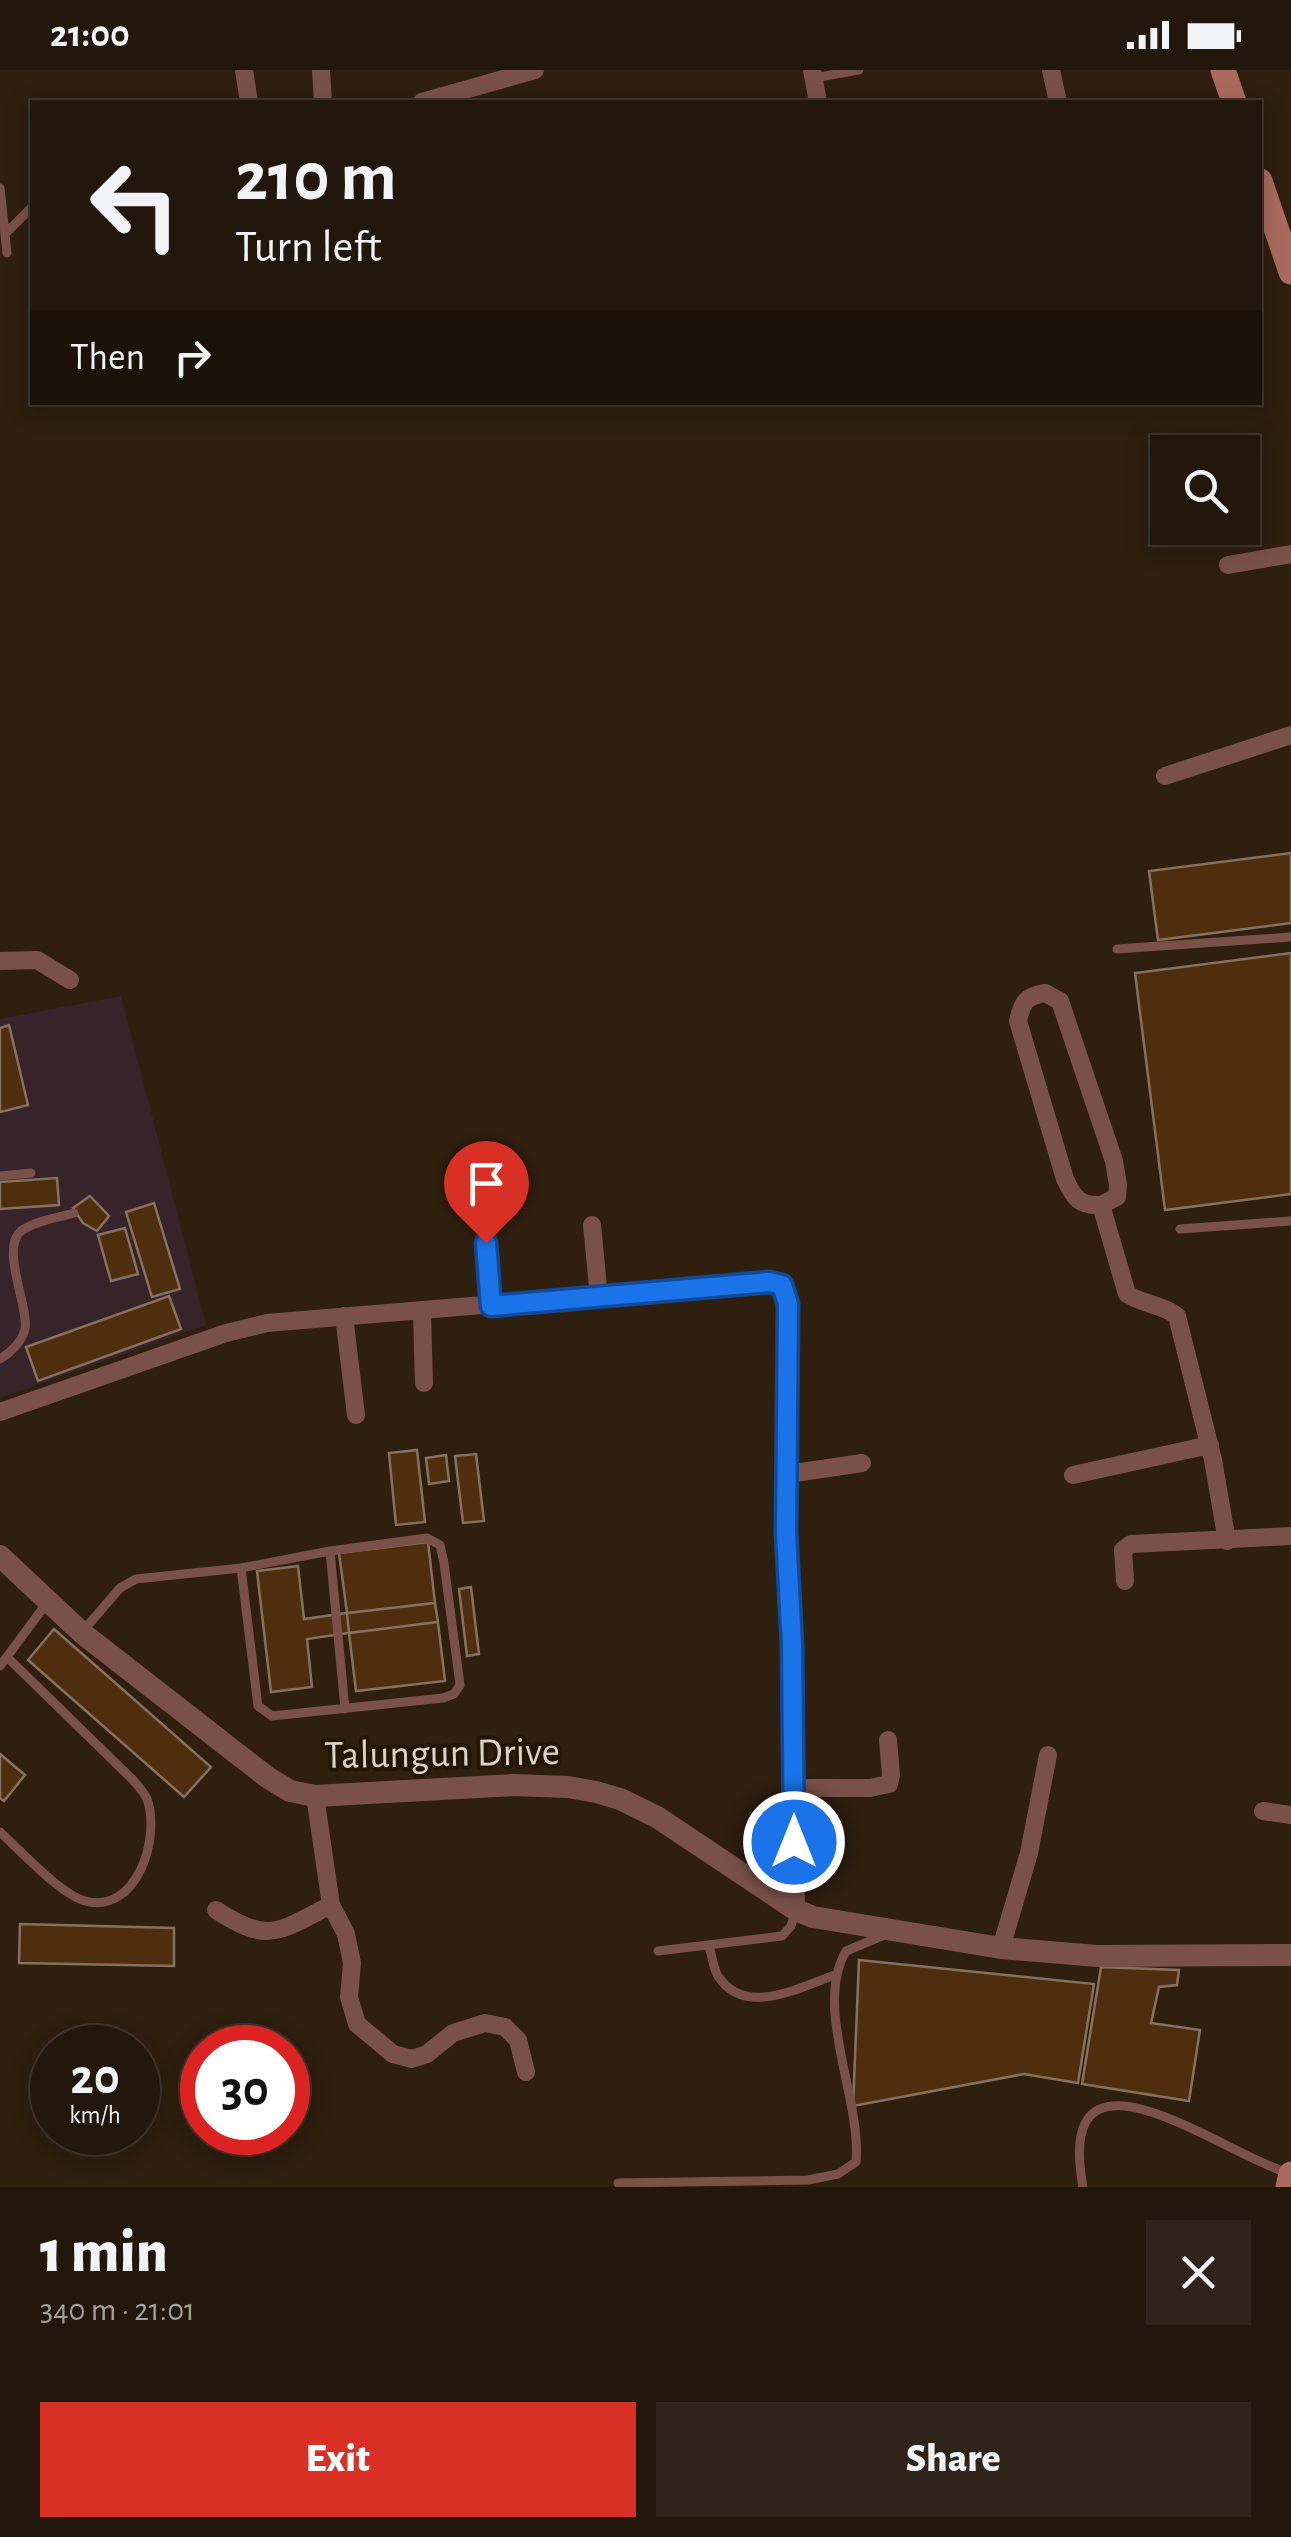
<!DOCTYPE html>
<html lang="en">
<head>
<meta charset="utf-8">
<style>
	body { margin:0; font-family:"Alegreya Sans",sans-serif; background:#2e2419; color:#f1f3f6; height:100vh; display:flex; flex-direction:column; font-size:38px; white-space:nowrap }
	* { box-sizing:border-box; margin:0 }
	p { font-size:32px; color:#a29f9d }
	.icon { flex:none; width:55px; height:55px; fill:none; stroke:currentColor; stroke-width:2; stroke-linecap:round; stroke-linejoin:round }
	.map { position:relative; height:2117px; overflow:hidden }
	.side { display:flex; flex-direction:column; background:#22170b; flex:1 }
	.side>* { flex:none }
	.hud { position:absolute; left:30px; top:30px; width:1232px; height:305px; border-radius:0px; box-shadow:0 5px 25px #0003,0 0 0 2px #3f362c; background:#22170b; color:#f1f3f6; overflow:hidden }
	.tools { position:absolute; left:1150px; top:365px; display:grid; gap:20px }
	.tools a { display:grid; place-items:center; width:110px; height:110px; border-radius:0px; background:#22170b; box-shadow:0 5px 25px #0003,0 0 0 2px #3f362c; font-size:50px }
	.speed { position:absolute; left:30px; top:1955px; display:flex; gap:20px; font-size:50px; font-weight:700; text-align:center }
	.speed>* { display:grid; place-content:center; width:130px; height:130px; border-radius:50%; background:#22170b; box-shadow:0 5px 25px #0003,0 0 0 2px #3f362c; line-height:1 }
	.speed small { font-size:25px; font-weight:400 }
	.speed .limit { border:15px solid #d22; background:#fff; color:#111 }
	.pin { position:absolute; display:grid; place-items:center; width:85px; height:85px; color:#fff; margin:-102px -42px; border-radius:50% 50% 50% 0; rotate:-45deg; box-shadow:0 0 10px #0007 }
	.pin .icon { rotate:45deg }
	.me { position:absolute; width:110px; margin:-55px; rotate:0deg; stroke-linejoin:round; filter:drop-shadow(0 0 8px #0008) }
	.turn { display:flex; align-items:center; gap:35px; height:210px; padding:0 40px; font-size:45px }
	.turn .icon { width:130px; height:130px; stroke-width:2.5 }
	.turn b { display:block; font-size:70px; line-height:85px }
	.then { display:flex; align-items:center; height:95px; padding:0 40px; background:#0003; gap:20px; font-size:38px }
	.round { display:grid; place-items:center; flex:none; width:105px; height:105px; border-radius:0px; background:#2e2419 }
	.summary { display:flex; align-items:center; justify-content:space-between; height:170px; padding:0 40px }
	h1 { font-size:60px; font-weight:800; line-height:75px }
	.primary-button { display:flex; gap:20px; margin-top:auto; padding:20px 40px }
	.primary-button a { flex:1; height:115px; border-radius:0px; background:#d93025; color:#fff; font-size:40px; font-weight:800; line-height:115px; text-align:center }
	.primary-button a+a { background:#2e2419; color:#f1f3f6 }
	.status { display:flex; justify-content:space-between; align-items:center; height:70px; padding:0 50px; background:#22170b; direction:ltr }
	.status svg { height:28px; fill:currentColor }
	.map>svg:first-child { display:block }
	.education { fill:#36242a }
	.building { fill:#4f2e0e; stroke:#857160; stroke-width:2.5 }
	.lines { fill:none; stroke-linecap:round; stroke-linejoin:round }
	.service { stroke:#7a5149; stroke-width:9 }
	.minor { stroke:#7a5149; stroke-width:18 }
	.tertiary { stroke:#7a5149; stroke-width:22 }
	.secondary { stroke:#ab6a5d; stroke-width:25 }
	.route-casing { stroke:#114b97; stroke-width:25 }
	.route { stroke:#1a73e8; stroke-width:18 }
	.labels { text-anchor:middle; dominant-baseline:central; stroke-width:8; stroke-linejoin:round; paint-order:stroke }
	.street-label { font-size:40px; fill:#dcd2c8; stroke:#241606 }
</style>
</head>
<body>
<div class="status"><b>21:00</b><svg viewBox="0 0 49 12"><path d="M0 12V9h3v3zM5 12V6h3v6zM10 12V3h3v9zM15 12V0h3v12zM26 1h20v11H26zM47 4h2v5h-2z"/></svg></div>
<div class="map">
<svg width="1291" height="2117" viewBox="0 0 1291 2117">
	<rect width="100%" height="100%" fill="#2e1f0f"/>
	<path class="education" d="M 121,926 L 206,1255 L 0,1328 L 0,949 Z"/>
	<path class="building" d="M 1291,783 L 1291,853 L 1158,870 L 1149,801 Z
		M 1291,883 L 1291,1124 L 1165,1140 L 1135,903 Z
		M 9,955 L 28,1035 L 0,1042 L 0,958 Z
		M 57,1108 L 59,1135 L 0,1139 L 0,1112 Z
		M 90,1126 L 109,1146 L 97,1161 L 83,1153 L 73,1138 Z
		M 154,1133 L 180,1219 L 152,1227 L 126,1142 Z
		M 125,1158 L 138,1204 L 111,1211 L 98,1165 Z
		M 169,1226 L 181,1259 L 38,1311 L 26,1277 Z
		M 417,1380 L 425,1452 L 396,1455 L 389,1383 Z
		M 476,1384 L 484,1451 L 463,1453 L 455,1386 Z
		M 446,1385 L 449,1411 L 429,1414 L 426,1388 Z
		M 428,1472 L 435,1533 L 347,1543 L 339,1483 Z
		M 298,1496 L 304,1549 L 347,1543 L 349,1563 L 307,1569 L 312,1617 L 271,1622 L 257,1501 Z
		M 471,1517 L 479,1584 L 467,1586 L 459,1519 Z
		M 435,1533 L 438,1552 L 349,1563 L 347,1543 Z
		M 438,1552 L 445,1611 L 356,1621 L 349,1563 Z
		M 54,1559 L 211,1697 L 184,1727 L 28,1590 Z
		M 0,1684 L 25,1705 L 4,1731 L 0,1728 Z
		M 20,1854 L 174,1858 L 174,1896 L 19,1893 Z
		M 859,1890 L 1094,1914 L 1078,2013 L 1024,2004 L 853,2036 Z
		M 1101,1897 L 1179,1900 L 1177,1915 L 1159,1917 L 1151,1953 L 1200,1960 L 1189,2031 L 1082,2014 Z"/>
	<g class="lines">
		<path class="service" d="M 814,8 L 859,0
			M 0,118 L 7,183
			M 5,164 L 32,137
			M 1117,879 L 1291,867
			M 0,1106 L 31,1103
			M 1180,1159 L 1291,1151
			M 0,1289 C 10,1283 22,1272 25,1259 C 29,1237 0,1178 21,1161 C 35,1151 57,1148 74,1143
			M 330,1481 L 345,1639
			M 83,1561 L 120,1518 L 136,1509 L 241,1498 L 330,1481 L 427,1468 L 440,1475 L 444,1493 L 460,1615 L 454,1624 L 443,1628 L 272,1646 L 258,1636 L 241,1498
			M 0,1596 L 46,1534
			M 0,1762 C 21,1781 60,1824 85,1831 C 137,1845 161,1767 147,1729 C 144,1722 138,1716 133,1710 L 7,1587
			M 709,1876 C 712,1885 713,1898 718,1906 C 745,1948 800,1917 835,1905
			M 658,1881 L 782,1866 L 791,1856 L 795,1843
			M 618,2113 L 808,2110 L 838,2104 L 856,2092 C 862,2030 813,1938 846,1881 L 882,1866
			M 1083,2117 C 1053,1955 1220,2082 1288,2103"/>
		<path class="minor" d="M 244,0 L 249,32
			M 321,0 L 323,32
			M 812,0 L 818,32
			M 1051,0 L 1058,32
			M 422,32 L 535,0
			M 1228,495 L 1291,484
			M 1165,706 L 1291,665
			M 0,891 L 37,890 L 70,910
			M 482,1110 L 491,1236
			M 1101,1135 L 1117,1127 L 1118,1115 L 1114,1091 L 1060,931 L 1045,923 C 1026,926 1022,932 1018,951 L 1065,1109 C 1074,1128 1079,1136 1101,1135 L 1127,1224 C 1144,1235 1162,1234 1177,1246 L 1213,1390 L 1227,1471
			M 592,1155 L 599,1227
			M 422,1243 L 424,1313
			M 344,1246 L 356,1345
			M 0,1342 L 226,1263 L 267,1253 L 769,1211 L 782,1215 L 788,1234 L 786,1463 L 792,1575 L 796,1840
			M 788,1404 L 862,1393
			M 1073,1405 L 1210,1375
			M 1125,1511 L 1123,1480 L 1131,1474 L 1291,1466
			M 794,1718 L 870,1718 L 889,1714 L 891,1705 L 888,1670
			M 315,1726 L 331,1835 L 346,1864 L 352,1893 L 349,1927 L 357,1954 L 393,1984 L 412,1989 L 427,1984 L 453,1963 L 485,1953 L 505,1957 L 518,1970 L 526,2002
			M 1263,1741 L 1291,1745
			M 216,1840 C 269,1875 279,1861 331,1835
			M 1001,1878 L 1029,1783 L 1048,1685"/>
		<path class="tertiary" d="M 0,1486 L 82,1563 L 267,1707 L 290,1721 L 315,1726 L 513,1715 L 568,1717 L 596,1722 L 620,1729 L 657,1747 L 796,1840 L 813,1847 L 1001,1878 L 1097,1886 L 1291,1885"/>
		<path class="secondary" d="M 1223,0 L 1234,32
			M 1260,111 L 1291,202
			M 1288,2117 L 1291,2104"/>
	</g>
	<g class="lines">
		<g class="route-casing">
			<path id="route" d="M 486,1173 L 491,1236 L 769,1212 L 782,1215 L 788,1234 L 786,1463 L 792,1575 L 794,1772"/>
		</g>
		<use href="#route" class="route"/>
	</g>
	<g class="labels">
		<g class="street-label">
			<text transform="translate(442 1684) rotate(-1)">Talungun Drive</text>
		</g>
	</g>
</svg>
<div class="tools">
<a><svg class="icon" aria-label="search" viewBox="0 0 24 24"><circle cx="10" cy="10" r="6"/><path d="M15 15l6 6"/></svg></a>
</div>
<div class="speed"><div>20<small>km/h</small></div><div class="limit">30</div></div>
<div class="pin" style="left:486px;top:1173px;background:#d93025"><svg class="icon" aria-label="arrive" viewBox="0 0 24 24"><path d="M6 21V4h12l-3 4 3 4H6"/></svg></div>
<svg class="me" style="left:794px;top:1772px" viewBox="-20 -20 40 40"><circle r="17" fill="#1a73e8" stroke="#fff" stroke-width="3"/><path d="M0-11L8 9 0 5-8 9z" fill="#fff"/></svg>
<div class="hud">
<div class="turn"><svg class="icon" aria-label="left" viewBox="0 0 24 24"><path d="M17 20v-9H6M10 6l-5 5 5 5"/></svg><div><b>210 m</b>Turn left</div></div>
<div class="then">Then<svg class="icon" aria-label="right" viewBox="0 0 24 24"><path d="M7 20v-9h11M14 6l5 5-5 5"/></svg></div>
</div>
</div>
<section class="side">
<div class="summary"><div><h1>1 min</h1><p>340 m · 21:01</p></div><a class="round"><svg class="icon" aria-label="close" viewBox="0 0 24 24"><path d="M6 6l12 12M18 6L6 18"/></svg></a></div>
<div class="primary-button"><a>Exit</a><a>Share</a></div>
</section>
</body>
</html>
